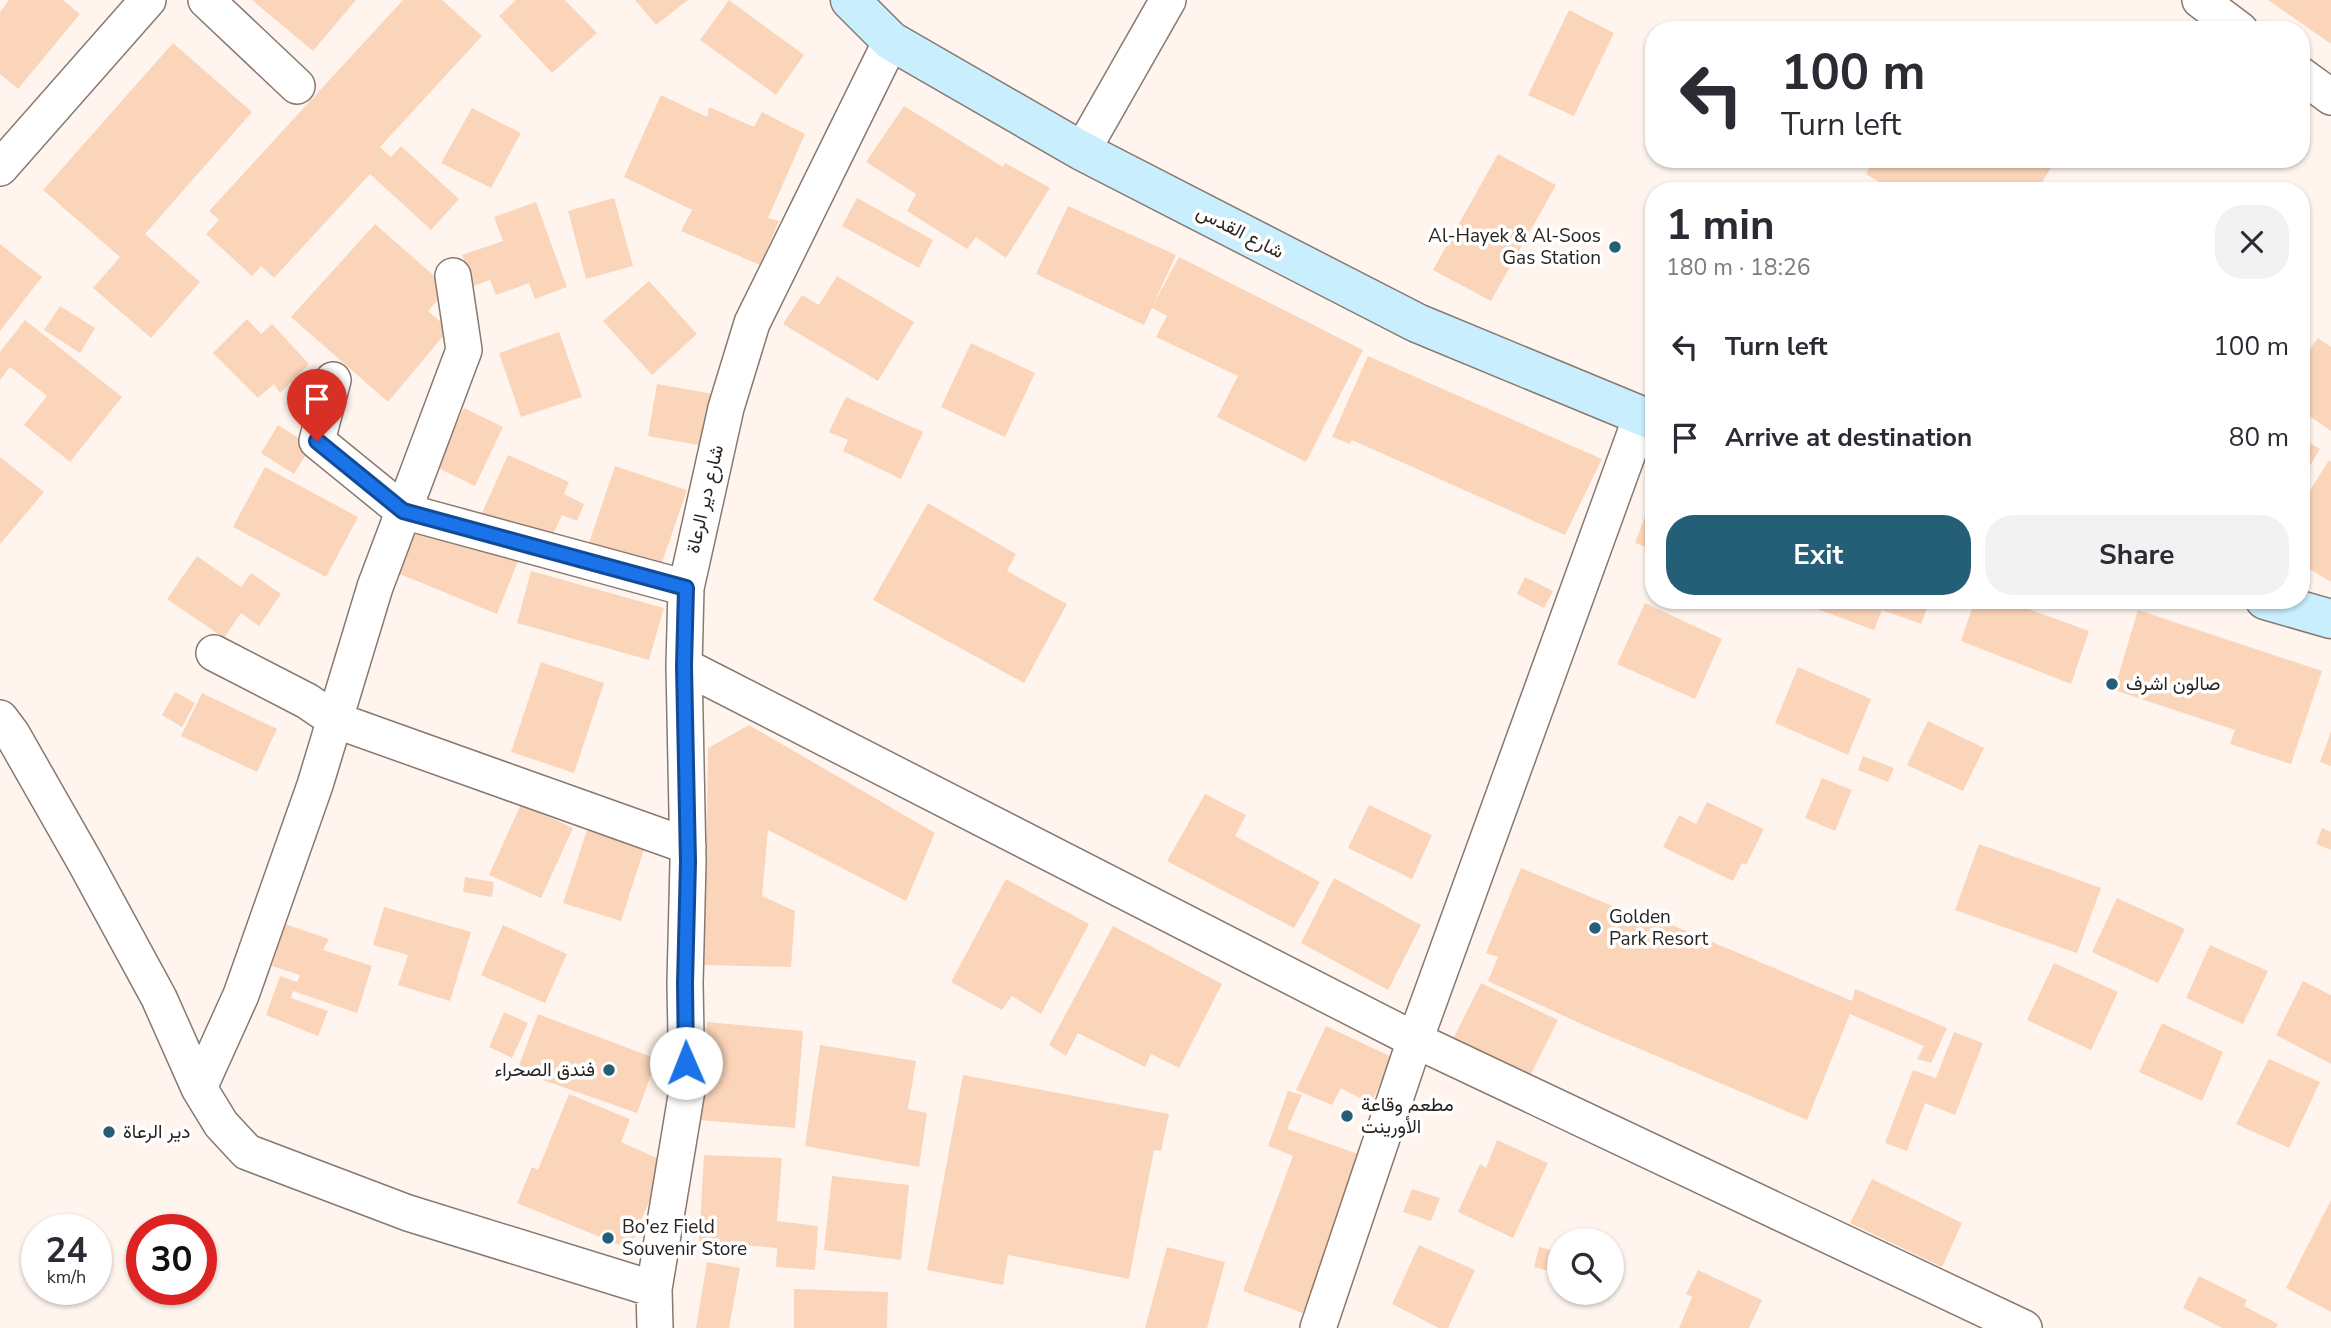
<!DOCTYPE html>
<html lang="en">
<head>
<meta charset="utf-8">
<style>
	body { margin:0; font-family:"Nunito Sans",Vazirmatn,sans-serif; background:#f2f2f3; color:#2b2b33; height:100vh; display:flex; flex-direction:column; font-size:26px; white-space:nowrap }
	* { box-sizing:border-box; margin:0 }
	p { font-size:23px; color:#7c7c81 }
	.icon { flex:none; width:38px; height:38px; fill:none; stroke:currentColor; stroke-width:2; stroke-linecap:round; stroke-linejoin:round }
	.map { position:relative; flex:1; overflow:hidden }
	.panel { position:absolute; left:1645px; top:182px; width:665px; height:427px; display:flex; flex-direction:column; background:#fff; border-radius:28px; box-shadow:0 2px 5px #0004 }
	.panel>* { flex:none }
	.hud { position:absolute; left:1645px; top:21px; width:665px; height:147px; border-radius:28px; box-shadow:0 2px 5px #0004; background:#fff; color:#2b2b33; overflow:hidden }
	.fabs { position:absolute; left:1547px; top:1228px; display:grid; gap:14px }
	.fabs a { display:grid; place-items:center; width:77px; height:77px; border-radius:50%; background:#fff; box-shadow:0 2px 5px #0004; font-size:35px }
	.speed { position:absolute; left:21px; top:1214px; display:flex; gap:14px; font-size:35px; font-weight:700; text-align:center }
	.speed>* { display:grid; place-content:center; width:91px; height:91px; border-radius:50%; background:#fff; box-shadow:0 2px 5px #0004; line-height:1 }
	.speed small { font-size:18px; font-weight:400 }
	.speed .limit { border:10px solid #d22; background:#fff; color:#111 }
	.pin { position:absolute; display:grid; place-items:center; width:60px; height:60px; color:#fff; margin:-72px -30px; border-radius:50% 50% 50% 0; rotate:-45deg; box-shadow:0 0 7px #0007 }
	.pin .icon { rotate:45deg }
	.me { position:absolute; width:77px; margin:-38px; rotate:359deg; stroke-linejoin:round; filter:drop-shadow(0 0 5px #0008) }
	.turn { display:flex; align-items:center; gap:24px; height:147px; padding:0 21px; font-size:32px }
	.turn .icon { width:91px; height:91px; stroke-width:2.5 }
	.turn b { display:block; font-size:49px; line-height:60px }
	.round { display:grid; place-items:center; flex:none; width:74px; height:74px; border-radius:28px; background:#f2f2f3 }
	.overview { display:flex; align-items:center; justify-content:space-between; height:119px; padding:0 21px }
	h1 { font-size:42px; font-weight:700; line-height:52px }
	.primary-button { display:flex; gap:14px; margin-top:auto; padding:14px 21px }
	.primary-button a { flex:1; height:80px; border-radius:28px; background:#245e77; color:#fff; font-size:28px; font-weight:700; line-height:80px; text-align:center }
	.primary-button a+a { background:#f2f2f3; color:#2b2b33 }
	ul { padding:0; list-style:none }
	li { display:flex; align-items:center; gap:21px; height:91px; padding:0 21px }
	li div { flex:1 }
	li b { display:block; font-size:26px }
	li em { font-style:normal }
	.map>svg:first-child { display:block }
	.building { fill:#fbd5b9 }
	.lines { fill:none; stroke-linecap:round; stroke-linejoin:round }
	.minor-casing { stroke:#87796f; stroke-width:38 }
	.secondary-casing { stroke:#87796f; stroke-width:41 }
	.minor { stroke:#fff; stroke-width:35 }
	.secondary { stroke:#c9eefe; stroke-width:38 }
	.route-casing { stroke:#114b97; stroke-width:18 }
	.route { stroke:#1a73e8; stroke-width:12 }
	.poi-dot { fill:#245e77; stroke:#fff; stroke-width:2.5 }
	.labels { text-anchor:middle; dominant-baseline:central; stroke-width:7; stroke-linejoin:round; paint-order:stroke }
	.street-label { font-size:19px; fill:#29241f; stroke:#fff }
	.poi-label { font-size:19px; fill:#29241f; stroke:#fff; text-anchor:start }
</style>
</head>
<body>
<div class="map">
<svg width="2331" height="1328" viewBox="0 0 2331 1328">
	<rect width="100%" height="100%" fill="#fff5ee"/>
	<path class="building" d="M 9,0 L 63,0 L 80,14 L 18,89 L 0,74 L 0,12 Z
		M 252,0 L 356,0 L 313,51 Z
		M 403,0 L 442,0 L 482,36 L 380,147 L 391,157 L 401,146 L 459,199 L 431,230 L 370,174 L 274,278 L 261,266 L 252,276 L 206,234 L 219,220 L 209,211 Z
		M 516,0 L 565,0 L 597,33 L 552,73 L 499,16 Z
		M 635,0 L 688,0 L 656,25 Z
		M 729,0 L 804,55 L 776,95 L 700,40 Z
		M 2268,0 L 2331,0 L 2331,44 Z
		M 1569,10 L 1614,33 L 1574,116 L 1528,95 Z
		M 173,43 L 252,112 L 145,234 L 200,282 L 151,338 L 93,288 L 120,257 L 43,190 Z
		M 661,95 L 707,117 L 709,107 L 754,127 L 762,112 L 805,134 L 768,218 L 779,221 L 760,265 L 681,231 L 692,210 L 624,177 Z
		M 904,106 L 1003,167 L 1005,163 L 1050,188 L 1006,258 L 976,237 L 967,249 L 907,211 L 916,194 L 866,162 Z
		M 472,108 L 521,133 L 491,188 L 441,163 Z
		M 1498,154 L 1556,185 L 1491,301 L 1433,270 Z
		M 1874,159 L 2056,159 L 2037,191 L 1894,191 L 1866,174 Z
		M 614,198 L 633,266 L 586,279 L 568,211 Z
		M 857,198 L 933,240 L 919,268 L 842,226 Z
		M 536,202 L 567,287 L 535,299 L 529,283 L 496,295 L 490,280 L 474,286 L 462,255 L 503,241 L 494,217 Z
		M 1068,206 L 1176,255 L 1153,305 L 1179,257 L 1363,350 L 1306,462 L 1217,417 L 1238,376 L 1156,337 L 1167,316 L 1152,308 L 1144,325 L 1036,274 Z
		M 375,224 L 448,288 L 428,311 L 449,329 L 388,402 L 291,317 Z
		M 0,244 L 42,277 L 0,331 Z
		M 837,276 L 914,322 L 878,381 L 783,324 L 802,295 L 819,305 Z
		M 649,281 L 697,334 L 652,375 L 603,321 Z
		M 60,306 L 95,328 L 80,353 L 44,330 Z
		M 1654,317 L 1654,336 L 1646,333 Z
		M 247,319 L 261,334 L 272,324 L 309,364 L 280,393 L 274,384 L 258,398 L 213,353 Z
		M 25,320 L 122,397 L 70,462 L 24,425 L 47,396 L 10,367 L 0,380 L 0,352 Z
		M 559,332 L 582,397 L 521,417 L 499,353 Z
		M 2318,338 L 2331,347 L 2331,431 L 2301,410 L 2301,361 Z
		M 971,343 L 1035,373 L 1005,437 L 941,407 Z
		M 1368,356 L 1602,459 L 1565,535 L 1352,440 L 1350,444 L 1332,437 Z
		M 657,384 L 713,394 L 704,446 L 648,436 Z
		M 846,397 L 923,432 L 901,479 L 843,451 L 848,440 L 829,432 Z
		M 464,408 L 503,427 L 475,486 L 436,467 Z
		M 278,425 L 311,446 L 294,474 L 261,453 Z
		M 2301,438 L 2320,449 L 2301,481 Z
		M 508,455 L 569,482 L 564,494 L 584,504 L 577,521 L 562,515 L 549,543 L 482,513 Z
		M 0,457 L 44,492 L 0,544 Z
		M 2329,460 L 2331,462 L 2331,582 L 2301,564 L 2301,505 Z
		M 615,466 L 687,490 L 657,577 L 586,552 Z
		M 265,467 L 358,517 L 326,577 L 233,527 Z
		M 1654,493 L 1654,550 L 1635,543 Z
		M 928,503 L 1016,554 L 1007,571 L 1067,604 L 1024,683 L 873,600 Z
		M 417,519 L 518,561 L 497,614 L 395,572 Z
		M 197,556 L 241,587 L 251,573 L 281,594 L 259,626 L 241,613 L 224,638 L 167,599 Z
		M 531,571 L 664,608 L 649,660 L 517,623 Z
		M 1525,577 L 1553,591 L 1544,608 L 1517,594 Z
		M 1793,600 L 1930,600 L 1921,624 L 1882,610 L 1874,630 Z
		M 1975,600 L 2004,600 L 2089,631 L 2071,684 L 1961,641 Z
		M 1645,603 L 1722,639 L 1695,699 L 1617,664 Z
		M 2138,610 L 2322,671 L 2291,764 L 2230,744 L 2235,730 L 2114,690 Z
		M 541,662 L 604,683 L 574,773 L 511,752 Z
		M 1798,667 L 1871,699 L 1848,755 L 1775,723 Z
		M 175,692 L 195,703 L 182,727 L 162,715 Z
		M 202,693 L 277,729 L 257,772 L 181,736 Z
		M 1928,721 L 1984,748 L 1963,791 L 1907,765 Z
		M 749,725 L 935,833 L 906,901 L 768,830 L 762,896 L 795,911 L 791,967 L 704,965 L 708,748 Z
		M 2331,731 L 2331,766 L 2320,762 Z
		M 1863,756 L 1894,768 L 1888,782 L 1858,770 Z
		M 1822,778 L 1852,790 L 1835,831 L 1805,818 Z
		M 1205,794 L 1246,815 L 1235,836 L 1320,882 L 1294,928 L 1167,861 Z
		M 1707,802 L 1764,829 L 1746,865 L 1742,863 L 1733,881 L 1663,847 L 1679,815 L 1696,824 Z
		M 521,804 L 573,828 L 541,898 L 489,875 Z
		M 1369,805 L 1432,835 L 1412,879 L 1348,848 Z
		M 590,821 L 647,840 L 621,921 L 563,903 Z
		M 2322,828 L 2331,832 L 2331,850 L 2316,844 Z
		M 1979,844 L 2101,888 L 2077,953 L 1955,910 Z
		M 1521,868 L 1632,914 L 1634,909 L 1852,1001 L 1855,989 L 1947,1028 L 1931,1063 L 1917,1059 L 1924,1046 L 1850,1014 L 1807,1120 L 1588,1027 L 1488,981 L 1498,957 L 1486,953 Z
		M 465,877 L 494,882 L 492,897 L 463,892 Z
		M 1334,878 L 1421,925 L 1388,990 L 1301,943 Z
		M 1006,879 L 1089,924 L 1041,1014 L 1012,996 L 1002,1010 L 951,982 Z
		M 2117,898 L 2185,929 L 2158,983 L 2092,952 Z
		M 384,907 L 471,932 L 450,1001 L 398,985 L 408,955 L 373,945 Z
		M 285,924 L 329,939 L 323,950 L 372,966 L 357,1013 L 293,991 L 291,998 L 328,1011 L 318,1036 L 266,1015 L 280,976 L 297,982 L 300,975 L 272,966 Z
		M 503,925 L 567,954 L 545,1003 L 481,975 Z
		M 1113,926 L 1222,984 L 1179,1068 L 1151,1054 L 1145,1067 L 1078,1033 L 1066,1056 L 1049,1045 Z
		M 2210,945 L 2268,971 L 2243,1024 L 2186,998 Z
		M 2054,963 L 2118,992 L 2091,1050 L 2027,1020 Z
		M 2303,981 L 2331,995 L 2331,1064 L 2276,1035 Z
		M 1481,983 L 1558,1020 L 1528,1080 L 1452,1041 Z
		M 504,1012 L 528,1023 L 512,1058 L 489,1047 Z
		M 538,1014 L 657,1059 L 637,1113 L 517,1071 Z
		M 707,1022 L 803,1031 L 795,1128 L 700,1120 Z
		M 2162,1023 L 2223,1052 L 2202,1101 L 2139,1072 Z
		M 1326,1026 L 1392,1057 L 1371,1104 L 1341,1088 L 1332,1105 L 1296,1090 Z
		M 1954,1032 L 1983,1043 L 1955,1115 L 1925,1103 L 1907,1151 L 1885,1143 L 1913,1070 L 1936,1078 Z
		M 820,1045 L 916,1061 L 908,1109 L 927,1113 L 919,1167 L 805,1146 Z
		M 2269,1059 L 2320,1082 L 2289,1148 L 2236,1124 Z
		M 963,1075 L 1169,1114 L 1161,1151 L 1154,1150 L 1129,1279 L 1008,1255 L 1003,1285 L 927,1270 Z
		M 1288,1091 L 1302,1095 L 1287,1129 L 1364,1156 L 1303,1313 L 1243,1291 L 1293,1156 L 1268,1146 Z
		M 569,1094 L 630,1119 L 621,1142 L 666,1162 L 629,1249 L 517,1203 L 532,1167 L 538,1170 Z
		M 1497,1140 L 1548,1163 L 1513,1238 L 1458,1212 L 1480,1164 L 1486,1168 Z
		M 704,1155 L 782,1158 L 777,1221 L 818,1226 L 815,1270 L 776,1267 L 777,1248 L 699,1241 Z
		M 832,1176 L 909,1185 L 901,1260 L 824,1250 Z
		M 1872,1179 L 1962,1223 L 1942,1267 L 1850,1223 Z
		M 1412,1189 L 1440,1198 L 1431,1221 L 1403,1212 Z
		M 2331,1200 L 2331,1312 L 2286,1288 Z
		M 1419,1245 L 1475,1270 L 1448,1328 L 1439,1328 L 1392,1304 Z
		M 1167,1247 L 1225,1262 L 1207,1328 L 1145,1328 Z
		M 1539,1247 L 1558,1252 L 1553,1272 L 1534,1267 Z
		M 707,1262 L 740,1268 L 729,1328 L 696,1328 Z
		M 1698,1270 L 1762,1300 L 1749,1328 L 1679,1328 L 1692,1297 L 1686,1294 Z
		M 2199,1276 L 2247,1300 L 2244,1306 L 2278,1324 L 2276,1328 L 2222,1328 L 2183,1308 Z
		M 794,1289 L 888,1292 L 887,1328 L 794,1328 Z"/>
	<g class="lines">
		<g class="minor-casing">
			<path id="minor" d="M 206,0 L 297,86
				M 2200,0 L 2240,30
				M 2301,75 L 2331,97
				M 1082,151 L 1168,0
				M 0,168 L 148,0
				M 333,380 L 317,441 L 403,511 L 686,588
				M 214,653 L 307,701 L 335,720 L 688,846
				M 684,666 L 1415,1040 L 2024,1328
				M 0,718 L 12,734 L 85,862 L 159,998 L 199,1088 L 221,1124 L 247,1152 L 408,1213 L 654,1289
				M 199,1088 L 241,995 L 315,785 L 375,587 L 464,350 L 453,276
				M 655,1328 L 654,1289 L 687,1090 L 685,983 L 688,862 L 684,666 L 686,588 L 726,408 L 752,323 L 891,41
				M 1318,1328 L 1415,1040 L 1641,417"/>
		</g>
		<g class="secondary-casing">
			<path id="secondary" d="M 850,0 L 891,41 L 1082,151 L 1417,323 L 1654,421
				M 2265,600 L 2331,619"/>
		</g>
		<use href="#minor" class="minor"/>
		<use href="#secondary" class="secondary"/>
	</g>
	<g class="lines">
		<g class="route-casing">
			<path id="route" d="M 317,441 L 403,511 L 686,588 L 684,666 L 688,862 L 685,983 L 686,1063"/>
		</g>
		<use href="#route" class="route"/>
	</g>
	<g class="poi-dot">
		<circle cx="1615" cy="247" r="7"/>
		<circle cx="2112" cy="684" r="7"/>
		<circle cx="1595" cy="928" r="7"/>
		<circle cx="609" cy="1070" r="7"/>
		<circle cx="1347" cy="1116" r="7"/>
		<circle cx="109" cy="1132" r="7"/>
		<circle cx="608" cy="1238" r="7"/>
	</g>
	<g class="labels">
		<g class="street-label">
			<text transform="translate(1240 232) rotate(27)">شارع القدس</text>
			<text transform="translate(705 499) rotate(-77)">شارع دير الرعاة</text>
		</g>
		<g class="poi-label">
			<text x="1601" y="236" text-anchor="end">Al-Hayek &amp; Al-Soos<tspan x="1601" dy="22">Gas Station</tspan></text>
			<text x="2126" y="684">صالون اشرف</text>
			<text x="1609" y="917">Golden<tspan x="1609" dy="22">Park Resort</tspan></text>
			<text x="595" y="1070" text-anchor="end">فندق الصحراء</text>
			<text x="1361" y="1105">مطعم وقاعة<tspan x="1361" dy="22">الأورينت</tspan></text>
			<text x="123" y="1132">دير الرعاة</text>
			<text x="622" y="1227">Bo'ez Field<tspan x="622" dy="22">Souvenir Store</tspan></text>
		</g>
	</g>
</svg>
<div class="fabs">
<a><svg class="icon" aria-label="search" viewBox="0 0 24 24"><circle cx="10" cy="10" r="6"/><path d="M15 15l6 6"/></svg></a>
</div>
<div class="speed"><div>24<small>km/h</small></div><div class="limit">30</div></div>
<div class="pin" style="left:317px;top:441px;background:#d93025"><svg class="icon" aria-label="arrive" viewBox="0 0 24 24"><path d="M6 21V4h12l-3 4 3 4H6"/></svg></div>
<svg class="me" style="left:686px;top:1063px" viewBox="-20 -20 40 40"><circle r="19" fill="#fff"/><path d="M0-13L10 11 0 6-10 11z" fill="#1a73e8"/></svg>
<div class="hud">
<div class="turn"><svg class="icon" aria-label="left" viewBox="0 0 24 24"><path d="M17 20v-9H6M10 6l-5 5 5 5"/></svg><div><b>100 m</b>Turn left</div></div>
</div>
<section class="panel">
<div class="overview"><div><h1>1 min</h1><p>180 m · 18:26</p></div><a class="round"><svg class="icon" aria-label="close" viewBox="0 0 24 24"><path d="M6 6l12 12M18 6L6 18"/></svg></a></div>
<ul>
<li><svg class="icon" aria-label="left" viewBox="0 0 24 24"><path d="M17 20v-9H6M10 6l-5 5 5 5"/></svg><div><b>Turn left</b></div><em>100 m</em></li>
<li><svg class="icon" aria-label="arrive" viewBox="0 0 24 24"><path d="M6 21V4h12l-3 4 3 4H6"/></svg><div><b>Arrive at destination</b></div><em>80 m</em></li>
</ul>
<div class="primary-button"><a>Exit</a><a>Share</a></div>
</section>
</div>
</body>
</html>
